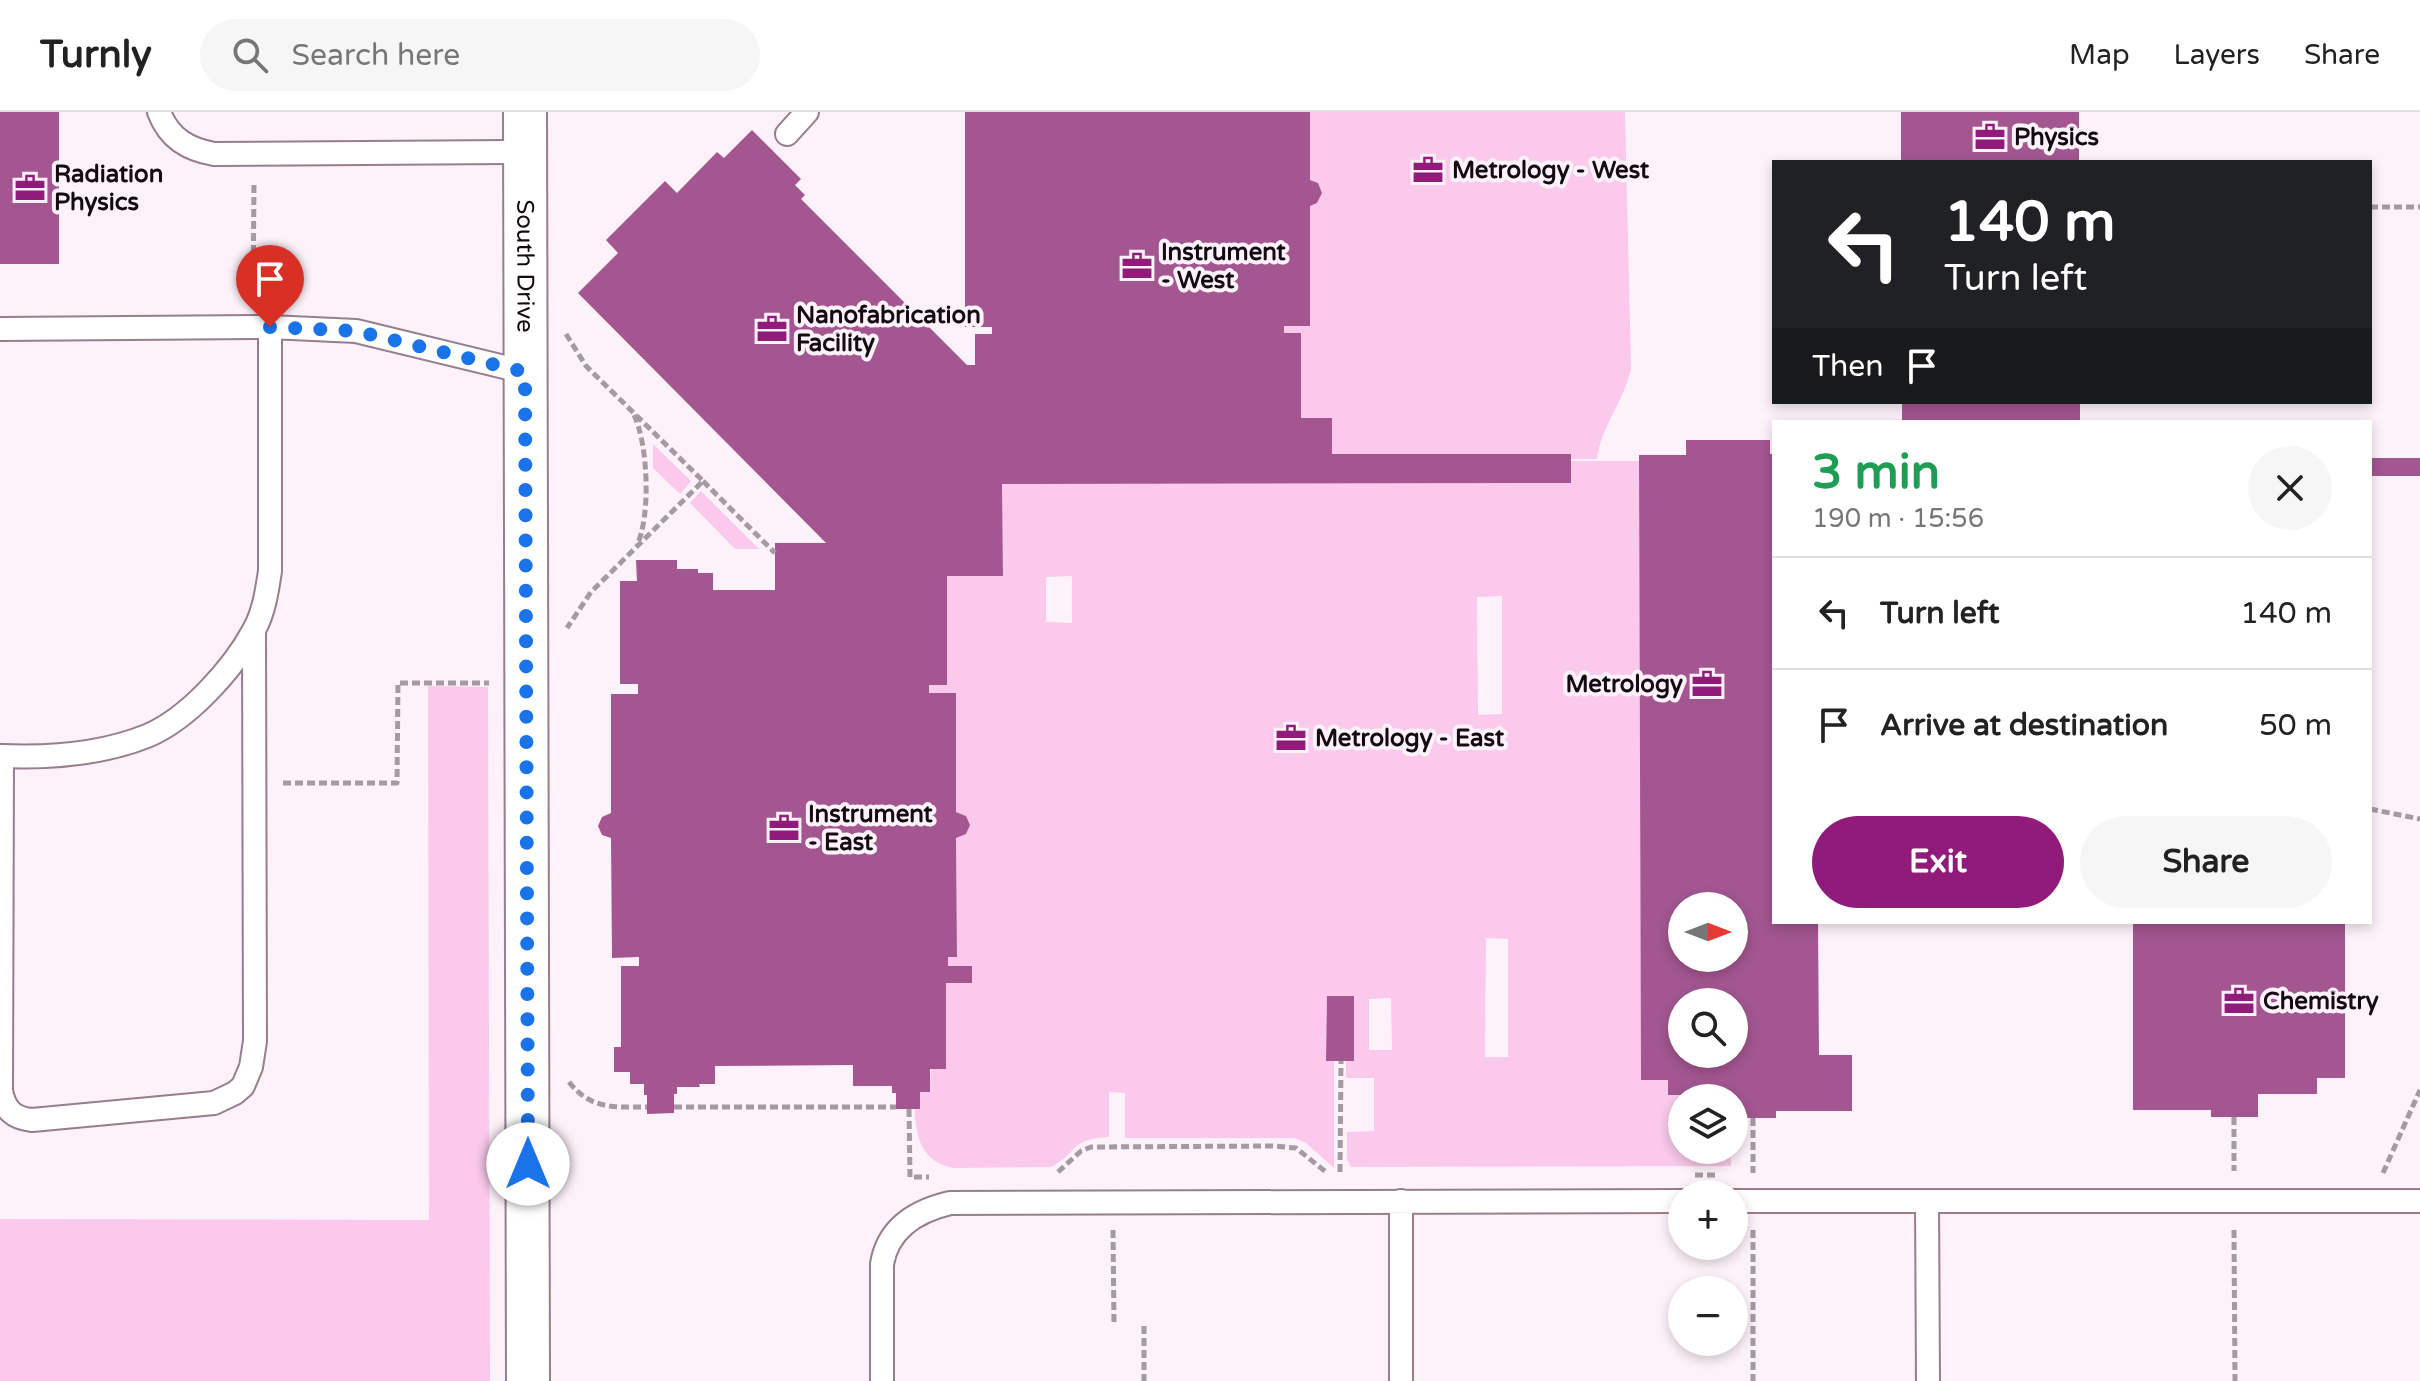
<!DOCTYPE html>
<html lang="en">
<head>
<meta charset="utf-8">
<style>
	body { margin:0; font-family:"Varela Round",sans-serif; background:#f6f6f6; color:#222; height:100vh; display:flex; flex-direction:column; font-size:30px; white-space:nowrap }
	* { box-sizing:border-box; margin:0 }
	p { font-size:26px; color:#767676 }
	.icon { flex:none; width:44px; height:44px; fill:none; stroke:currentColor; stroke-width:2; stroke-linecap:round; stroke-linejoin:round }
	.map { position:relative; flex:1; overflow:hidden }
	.panel { position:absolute; left:1772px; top:308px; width:600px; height:504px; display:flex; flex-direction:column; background:#fff; border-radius:0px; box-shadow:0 4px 12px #0003 }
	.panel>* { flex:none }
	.banner { position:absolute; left:1772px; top:48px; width:600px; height:244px; border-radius:0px; box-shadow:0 4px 12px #0003; background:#202124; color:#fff; overflow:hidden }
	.needle { width:52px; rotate:90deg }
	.controls { position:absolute; left:1668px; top:780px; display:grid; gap:16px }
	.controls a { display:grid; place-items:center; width:80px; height:80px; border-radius:50%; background:#fff; box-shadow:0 4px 12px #0003; font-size:40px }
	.pin { position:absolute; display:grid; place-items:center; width:68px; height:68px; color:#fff; margin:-82px -34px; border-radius:50% 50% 50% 0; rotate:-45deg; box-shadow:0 0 8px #0007 }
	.pin .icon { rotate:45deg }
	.me { position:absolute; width:88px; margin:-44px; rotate:0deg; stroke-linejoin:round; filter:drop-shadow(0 0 6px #0008) }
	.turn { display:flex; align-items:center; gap:28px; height:168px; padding:0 40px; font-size:36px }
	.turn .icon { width:104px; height:104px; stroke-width:2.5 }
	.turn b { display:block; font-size:56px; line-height:68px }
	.then { display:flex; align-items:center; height:76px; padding:0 40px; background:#0003; gap:16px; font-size:30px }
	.round { display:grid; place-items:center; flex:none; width:84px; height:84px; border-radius:42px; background:#f6f6f6 }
	.summary { display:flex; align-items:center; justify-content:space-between; height:136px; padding:0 40px }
	h1 { font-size:48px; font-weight:800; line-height:60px; color:#1e9e55 }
	.cta { display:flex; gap:16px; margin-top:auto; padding:16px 40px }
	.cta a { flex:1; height:92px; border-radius:48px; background:#901b7a; color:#fff; font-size:32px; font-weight:800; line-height:92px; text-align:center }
	.cta a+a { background:#f6f6f6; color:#222 }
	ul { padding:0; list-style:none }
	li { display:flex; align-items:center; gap:24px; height:112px; padding:0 40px; border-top:2px solid #e0e0e0 }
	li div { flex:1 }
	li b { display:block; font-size:30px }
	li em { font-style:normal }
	header { display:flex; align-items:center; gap:48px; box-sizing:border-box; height:112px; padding:0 40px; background:#fff; border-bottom:2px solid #e0e0e0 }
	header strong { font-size:38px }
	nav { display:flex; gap:44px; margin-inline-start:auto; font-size:28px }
	.search { width:560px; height:72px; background:#f6f6f6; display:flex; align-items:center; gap:20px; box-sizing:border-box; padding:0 28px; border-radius:44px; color:#767676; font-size:30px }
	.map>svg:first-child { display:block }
	.green { fill:#fac9eb; fill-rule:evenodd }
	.building { fill:#a35690; fill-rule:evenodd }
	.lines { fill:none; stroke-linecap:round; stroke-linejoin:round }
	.lane-casing { stroke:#977d8f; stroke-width:26 }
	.street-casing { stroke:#977d8f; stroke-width:46 }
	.path { stroke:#a59aa2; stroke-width:5; stroke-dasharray:8 4; stroke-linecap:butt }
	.lane { stroke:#fff; stroke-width:22 }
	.street { stroke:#fff; stroke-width:42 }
	.route { stroke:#1a73e8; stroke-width:14; stroke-dasharray:0 25.2 }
	.labels { text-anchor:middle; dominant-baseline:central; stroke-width:8; stroke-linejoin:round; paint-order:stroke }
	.poi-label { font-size:24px; font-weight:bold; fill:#140b12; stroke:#fef2fa; text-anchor:start }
	.street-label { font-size:24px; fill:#140b12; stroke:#fef2fa }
</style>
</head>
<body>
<header>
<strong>Turnly</strong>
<div class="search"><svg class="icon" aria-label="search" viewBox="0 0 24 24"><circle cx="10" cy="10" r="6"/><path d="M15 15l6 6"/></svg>Search here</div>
<nav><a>Map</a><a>Layers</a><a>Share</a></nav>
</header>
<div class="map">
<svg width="2420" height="1269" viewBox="0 0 2420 1269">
	<rect width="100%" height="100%" fill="#fef2fa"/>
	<path class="green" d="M 1310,0 L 1625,0 L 1631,256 C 1624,291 1601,313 1597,347 L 1571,347 L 1571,342 L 1332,342 L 1331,306 L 1301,306 L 1301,222 L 1284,221 L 1284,214 L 1310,214 L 1310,94 L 1317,91 L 1322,81 L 1318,71 L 1310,68 Z
		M 653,332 L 691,369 L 680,382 L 653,356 Z
		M 1571,349 L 1639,349 L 1641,967 L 1668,968 L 1668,983 L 1727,983 L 1727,986 L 1682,986 L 1682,1038 L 1731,1038 L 1731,1054 L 1351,1055 L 1347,1047 L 1347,1020 L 1374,1019 L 1374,966 L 1346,966 L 1346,949 L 1354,949 L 1353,884 L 1327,885 L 1326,949 L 1334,949 L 1334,1056 L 1306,1031 L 1294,1026 L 1125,1026 L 1125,981 L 1109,980 L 1109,1025 C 1069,1027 1079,1040 1051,1055 L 954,1056 C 923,1051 915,1026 915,997 L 920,997 L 920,980 L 930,980 C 930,934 948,891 948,845 L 957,844 L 956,726 L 966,722 L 970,713 L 966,704 L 956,700 L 956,581 L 929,581 L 929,573 L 947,573 L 947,464 L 1003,464 L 1002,372 L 1571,371 ZM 1072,464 L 1072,511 L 1046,510 L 1046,465 ZM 1502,484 L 1502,602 L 1478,603 L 1477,485 ZM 1486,826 L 1508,827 L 1508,945 L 1485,945 ZM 1391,886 L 1392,938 L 1369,938 L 1369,887 Z
		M 701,379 L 759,437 L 735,437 L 690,391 Z
		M 428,574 L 488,575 L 490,1269 L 0,1269 L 0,1107 L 429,1108 Z"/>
	<path class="building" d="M 0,0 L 59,0 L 59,152 L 0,152 Z
		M 965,0 L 1310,0 L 1310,68 L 1318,71 L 1322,81 L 1317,91 L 1310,94 L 1310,214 L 1284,214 L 1284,221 L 1301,221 L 1301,306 L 1332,306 L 1332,342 L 1571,342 L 1571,371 L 1002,372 L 1003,464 L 947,464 L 947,573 L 929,573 L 929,581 L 956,581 L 956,700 L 966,704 L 970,713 L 966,722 L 956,726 L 957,845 L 948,845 L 948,854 L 972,854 L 972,871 L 946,871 L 946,957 L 930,957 L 930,980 L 920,980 L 920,997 L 896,997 L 896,981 L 892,981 L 892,974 L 853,974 L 853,953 L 715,954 L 715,972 L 699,972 L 700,975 L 677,975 L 677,982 L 674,982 L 674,1001 L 647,1002 L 647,983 L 644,983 L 644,972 L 630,972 L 630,960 L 614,960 L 614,935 L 621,935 L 621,854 L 639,854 L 639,845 L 612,846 L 611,726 L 602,723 L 598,714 L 602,705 L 611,701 L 611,582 L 638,582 L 638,572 L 620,572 L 620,469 L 637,469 L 636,448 L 677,448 L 677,457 L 698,457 L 698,461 L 713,461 L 713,478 L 775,478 L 775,431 L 826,431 L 578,181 L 618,141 L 606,128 L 665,69 L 677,81 L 717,40 L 724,46 L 752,18 L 801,67 L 795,73 L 805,83 L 801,87 L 967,253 L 975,253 L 975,222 L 992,222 L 992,215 L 965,215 Z
		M 1901,0 L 2079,0 L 2079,50 L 1901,50 Z
		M 1902,290 L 2080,290 L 2080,310 L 1902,310 Z
		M 1686,328 L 1770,328 L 1770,342 L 1774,342 L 1774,810 L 1818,810 L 1819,943 L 1852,943 L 1852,999 L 1776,999 L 1776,1006 L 1734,1006 L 1734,986 L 1727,986 L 1727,983 L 1668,983 L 1668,968 L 1641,968 L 1639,343 L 1686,343 ZM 1682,794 L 1734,794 L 1734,846 L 1682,846 ZM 1682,890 L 1734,890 L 1734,942 L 1682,942 Z
		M 2370,346 L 2420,346 L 2420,364 L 2370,364 Z
		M 2166,810 L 2345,810 L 2345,966 L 2317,966 L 2317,982 L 2258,982 L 2258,1005 L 2211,1005 L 2211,998 L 2133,998 L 2133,812 Z
		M 1327,884 L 1354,884 L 1354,949 L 1326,949 Z"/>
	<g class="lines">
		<g class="lane-casing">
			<path id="lane" d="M 159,0 C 169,26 187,37 214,42 L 525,40
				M 787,22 L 807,0
				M 0,217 L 270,215 L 356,219 L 525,260
				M 0,644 L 2,644 L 1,979 C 5,998 13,1006 32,1008 L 214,991 L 235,981 L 243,974 L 251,955 L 255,929 L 254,518
				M 2,644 C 50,646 102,642 147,624 C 188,607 233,557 254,518 C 264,500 267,479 270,459 L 270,215
				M 1401,1089 L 1401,1269
				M 1734,1089 L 2420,1089
				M 1927,1089 L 1928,1269
				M 882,1269 L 882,1152 C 888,1116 916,1099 950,1091 L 1682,1089"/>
		</g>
		<g class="street-casing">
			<g id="street">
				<path id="s1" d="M 525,0 L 528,1269"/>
			</g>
		</g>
		<path class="path" d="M 2370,95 L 2420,95
			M 253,189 L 254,71
			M 566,222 L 586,254 L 703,369 L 591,480 L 567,516
			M 634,303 C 648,332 651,404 637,433
			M 703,369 L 775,441
			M 283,671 L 397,671 L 398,571 L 489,571
			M 2370,697 L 2420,707
			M 569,970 C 591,998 614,995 647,995
			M 674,995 L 896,995
			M 909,997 L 910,1065 L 929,1065
			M 2234,1005 L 2234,1059
			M 1753,1006 L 1753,1061
			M 1058,1060 L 1081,1039 L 1091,1035 L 1273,1034 L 1296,1036 L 1326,1060
			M 1340,1060 L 1341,949
			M 2383,1061 L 2420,978
			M 1695,1063 L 1717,1063
			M 1113,1118 L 1114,1214
			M 1753,1118 L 1753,1269
			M 2234,1118 L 2235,1269
			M 1144,1214 L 1144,1269"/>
		<use href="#lane" class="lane"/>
		<use href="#street" class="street"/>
	</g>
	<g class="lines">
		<path class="route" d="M 270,215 L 356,219 L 525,260 L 528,1052"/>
	</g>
	<defs>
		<g id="office-bare" transform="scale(2.4)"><path d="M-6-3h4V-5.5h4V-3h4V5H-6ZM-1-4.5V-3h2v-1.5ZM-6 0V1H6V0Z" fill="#901b7a" stroke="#fef2fa" stroke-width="2.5" paint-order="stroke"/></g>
	</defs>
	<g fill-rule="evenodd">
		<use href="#office-bare" x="1990" y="25"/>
		<use href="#office-bare" x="1428" y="58"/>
		<use href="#office-bare" x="30" y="76"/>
		<use href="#office-bare" x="1137" y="154"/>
		<use href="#office-bare" x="772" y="217"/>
		<use href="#office-bare" x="1707" y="572"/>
		<use href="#office-bare" x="1291" y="626"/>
		<use href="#office-bare" x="784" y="716"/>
		<use href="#office-bare" x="2239" y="889"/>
	</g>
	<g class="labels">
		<g class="poi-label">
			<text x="2014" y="25">Physics</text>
			<text x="1452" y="58">Metrology - West</text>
			<text x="54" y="62">Radiation<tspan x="54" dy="28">Physics</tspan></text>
			<text x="1161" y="140">Instrument<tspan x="1161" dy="28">- West</tspan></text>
			<text x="796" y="203">Nanofabrication<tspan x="796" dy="28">Facility</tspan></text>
			<text x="1683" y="572" text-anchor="end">Metrology</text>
			<text x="1315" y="626">Metrology - East</text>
			<text x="808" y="702">Instrument<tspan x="808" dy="28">- East</tspan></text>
			<text x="2263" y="889">Chemistry</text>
		</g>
		<g class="street-label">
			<text stroke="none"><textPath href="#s1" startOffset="154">South Drive</textPath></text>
		</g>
	</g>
</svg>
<div class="controls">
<a><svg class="needle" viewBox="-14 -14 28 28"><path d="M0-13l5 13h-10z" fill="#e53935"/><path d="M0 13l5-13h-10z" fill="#767676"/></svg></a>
<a><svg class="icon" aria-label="search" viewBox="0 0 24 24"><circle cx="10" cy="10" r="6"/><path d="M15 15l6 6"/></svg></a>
<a><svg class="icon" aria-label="layers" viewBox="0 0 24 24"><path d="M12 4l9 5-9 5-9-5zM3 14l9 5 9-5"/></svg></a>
<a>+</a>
<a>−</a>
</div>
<div class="pin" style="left:270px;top:215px;background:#d93025"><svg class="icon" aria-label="arrive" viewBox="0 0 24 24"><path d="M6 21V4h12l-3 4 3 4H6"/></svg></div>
<svg class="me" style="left:528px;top:1052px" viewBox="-20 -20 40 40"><circle r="19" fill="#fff"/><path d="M0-13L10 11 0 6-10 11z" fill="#1a73e8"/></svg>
<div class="banner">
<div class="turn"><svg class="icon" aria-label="left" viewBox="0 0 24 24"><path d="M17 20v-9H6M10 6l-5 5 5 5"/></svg><div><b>140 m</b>Turn left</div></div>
<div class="then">Then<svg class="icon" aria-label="arrive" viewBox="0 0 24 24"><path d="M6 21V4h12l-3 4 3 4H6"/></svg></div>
</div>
<section class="panel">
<div class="summary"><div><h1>3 min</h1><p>190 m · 15:56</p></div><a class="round"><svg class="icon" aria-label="close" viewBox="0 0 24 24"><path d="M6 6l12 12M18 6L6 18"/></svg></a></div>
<ul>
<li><svg class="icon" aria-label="left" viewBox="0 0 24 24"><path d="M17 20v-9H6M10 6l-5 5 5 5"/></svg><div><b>Turn left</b></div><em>140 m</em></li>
<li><svg class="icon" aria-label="arrive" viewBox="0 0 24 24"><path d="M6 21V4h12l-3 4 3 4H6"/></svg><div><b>Arrive at destination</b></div><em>50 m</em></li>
</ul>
<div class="cta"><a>Exit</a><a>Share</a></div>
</section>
</div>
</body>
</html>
